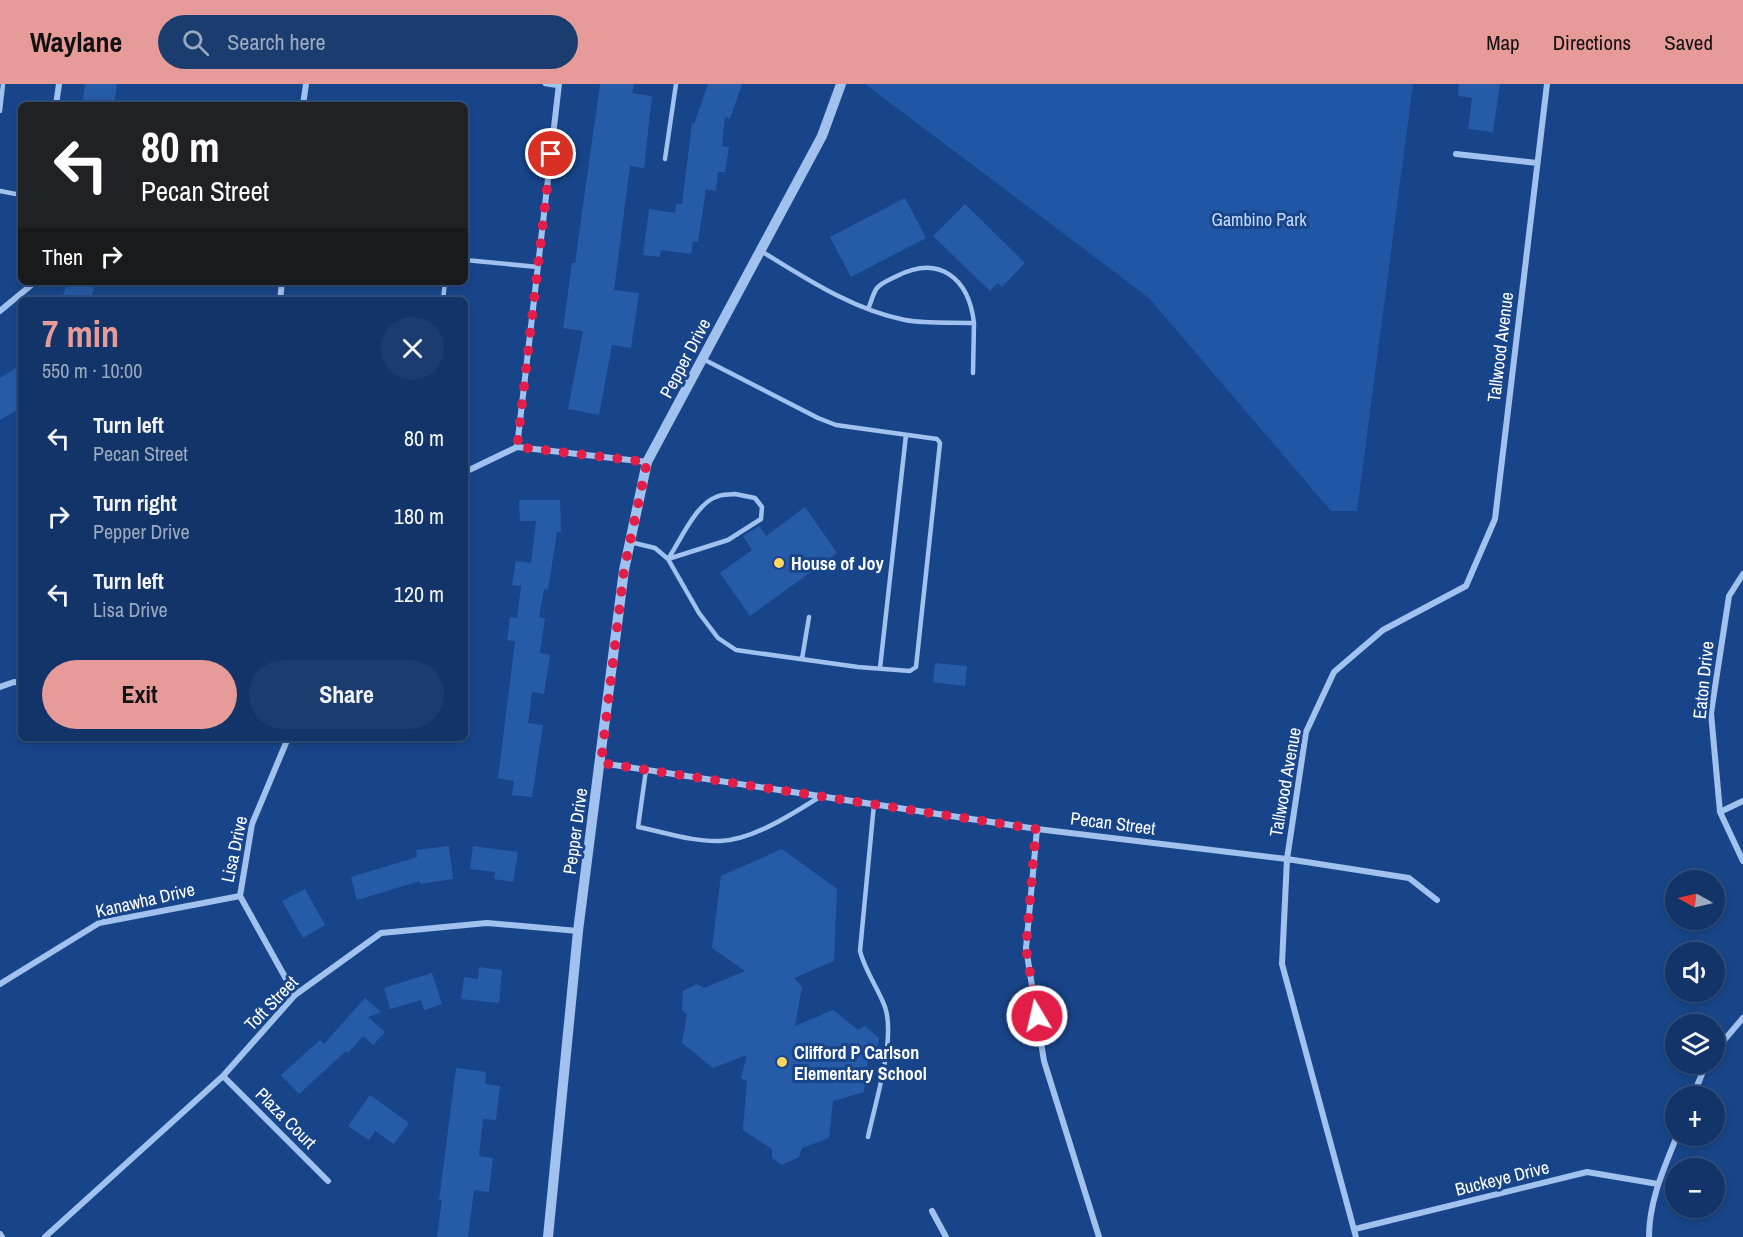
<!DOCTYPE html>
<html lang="en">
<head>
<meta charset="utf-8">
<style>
	body { margin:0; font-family:"Archivo Narrow",sans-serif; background:#1b3c6e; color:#f1f3f6; height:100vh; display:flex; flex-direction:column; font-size:22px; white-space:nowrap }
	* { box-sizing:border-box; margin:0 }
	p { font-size:20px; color:#9caac0 }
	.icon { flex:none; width:33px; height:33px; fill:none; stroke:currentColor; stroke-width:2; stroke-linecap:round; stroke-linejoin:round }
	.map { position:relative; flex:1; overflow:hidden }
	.sheet { position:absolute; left:18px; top:213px; width:450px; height:444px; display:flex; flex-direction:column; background:#123468; border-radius:9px; box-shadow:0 3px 9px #0003,0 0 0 2px #314f7c }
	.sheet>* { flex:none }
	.guide { position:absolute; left:18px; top:18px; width:450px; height:183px; border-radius:9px; box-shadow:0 3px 9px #0003,0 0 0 2px #314f7c; background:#202124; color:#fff; overflow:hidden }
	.needle { width:39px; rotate:278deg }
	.fabs { position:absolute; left:1665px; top:786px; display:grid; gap:12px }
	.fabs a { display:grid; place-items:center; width:60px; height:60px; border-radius:50%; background:#123468; box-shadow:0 3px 9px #0003,0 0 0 2px #314f7c; font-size:30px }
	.pin { position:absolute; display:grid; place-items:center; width:51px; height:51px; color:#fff; margin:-26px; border:3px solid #fff; border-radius:50%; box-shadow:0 2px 6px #0007 }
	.me { position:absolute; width:66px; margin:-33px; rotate:351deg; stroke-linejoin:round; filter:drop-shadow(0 0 4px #0008) }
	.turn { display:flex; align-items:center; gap:21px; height:126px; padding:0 24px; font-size:27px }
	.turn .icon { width:78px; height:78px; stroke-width:2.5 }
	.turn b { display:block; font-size:42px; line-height:51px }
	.then { display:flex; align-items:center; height:57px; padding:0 24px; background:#0003; gap:12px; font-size:22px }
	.round { display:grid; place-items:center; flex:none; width:63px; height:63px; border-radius:32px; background:#1b3c6e }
	.overview { display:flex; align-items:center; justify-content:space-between; height:102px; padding:0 24px }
	h1 { font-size:36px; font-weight:700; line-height:45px; color:#e69b98 }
	.action { display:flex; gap:12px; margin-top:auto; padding:12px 24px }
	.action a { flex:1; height:69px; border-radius:36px; background:#e69b98; color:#111; font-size:24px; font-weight:700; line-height:69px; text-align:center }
	.action a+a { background:#1b3c6e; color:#f1f3f6 }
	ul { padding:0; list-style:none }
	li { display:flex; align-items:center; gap:18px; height:78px; padding:0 24px }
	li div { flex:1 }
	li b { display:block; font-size:22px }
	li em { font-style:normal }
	header { display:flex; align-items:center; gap:36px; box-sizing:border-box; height:84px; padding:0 30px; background:#e69b98; color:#111 }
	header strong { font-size:28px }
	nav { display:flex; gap:33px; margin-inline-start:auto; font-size:21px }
	.search { width:420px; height:54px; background:#1b3c6e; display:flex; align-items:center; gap:15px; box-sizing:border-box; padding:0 21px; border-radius:33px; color:#9caac0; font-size:22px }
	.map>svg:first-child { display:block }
	.green { fill:#2056a3 }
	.building { fill:#265ba8 }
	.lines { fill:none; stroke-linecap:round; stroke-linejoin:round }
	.service { stroke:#a1c1ee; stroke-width:4.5 }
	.minor { stroke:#a1c1ee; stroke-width:6 }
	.tertiary { stroke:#a1c1ee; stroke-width:10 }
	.route { stroke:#e11d48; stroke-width:10; stroke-dasharray:0 18 }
	.poi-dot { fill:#ffd65d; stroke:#18458a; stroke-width:2 }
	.labels { text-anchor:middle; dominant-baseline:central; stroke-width:6; stroke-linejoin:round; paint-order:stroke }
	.park-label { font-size:18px; fill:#c6dcfa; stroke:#18458a }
	.street-label { font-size:18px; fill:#fff; stroke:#18458a }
	.poi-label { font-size:18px; font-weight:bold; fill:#fff; stroke:#18458a; text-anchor:start }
</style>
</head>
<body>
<header>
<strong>Waylane</strong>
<div class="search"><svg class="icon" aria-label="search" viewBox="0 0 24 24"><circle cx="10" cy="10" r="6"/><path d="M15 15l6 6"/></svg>Search here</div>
<nav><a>Map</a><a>Directions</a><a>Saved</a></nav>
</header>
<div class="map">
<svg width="1743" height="1153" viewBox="0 0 1743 1153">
	<rect width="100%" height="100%" fill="#18458a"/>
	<path class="green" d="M 865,0 L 1413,0 L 1357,427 L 1331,427 L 1149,214 Z"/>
	<path class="building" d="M 85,0 L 117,0 L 114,21 L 82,21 Z
		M 600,0 L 634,0 L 632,9 L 652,12 L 644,84 L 630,82 L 614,206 L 639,209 L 631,264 L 612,261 L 599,331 L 568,325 L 583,247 L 563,244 L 572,179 L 575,179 Z
		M 708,0 L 742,0 L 730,35 L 725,33 L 722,62 L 729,63 L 725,88 L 718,88 L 716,107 L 706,105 L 698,158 L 693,157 L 691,170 L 661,166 L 660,173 L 643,171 L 649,125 L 675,129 L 676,120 L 682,120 L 692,39 L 694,40 Z
		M 1459,0 L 1500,0 L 1493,48 L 1468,45 L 1472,14 L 1458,12 Z
		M 905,114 L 926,154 L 851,193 L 830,153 Z
		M 965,120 L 1025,179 L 1002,203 L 998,199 L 990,207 L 933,152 Z
		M 68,198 L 86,198 L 95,201 L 90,216 L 61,216 Z
		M 21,281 L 21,324 L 0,336 L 0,294 Z
		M 519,416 L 560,416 L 561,448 L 557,448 L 548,506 L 544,505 L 539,533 L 545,534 L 540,569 L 550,571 L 544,610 L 532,608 L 528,639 L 543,641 L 532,713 L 512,711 L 514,697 L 498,694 L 515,557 L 507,556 L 510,533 L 517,534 L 521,502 L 512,501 L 516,477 L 531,479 L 536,437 L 520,437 Z
		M 805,423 L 837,469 L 750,532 L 720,489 L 752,466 L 743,452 L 759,442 L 766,452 Z
		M 935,579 L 967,582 L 965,602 L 933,598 Z
		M 449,762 L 453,795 L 420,800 L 420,797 L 357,816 L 351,793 L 417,773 L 416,766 Z
		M 473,762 L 518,768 L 513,798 L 494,795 L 495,788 L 470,785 Z
		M 782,765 L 837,805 L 834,877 L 794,894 L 802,903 L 795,942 L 833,926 L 858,946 L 865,942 L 879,954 L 877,968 L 869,970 L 864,1008 L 833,1017 L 829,1054 L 802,1064 L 799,1073 L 782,1081 L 772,1074 L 772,1065 L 743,1046 L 747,997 L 741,994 L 747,971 L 713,984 L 682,959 L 687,930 L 682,926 L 683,907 L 697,900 L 704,904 L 745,887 L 712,864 L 721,792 Z
		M 305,805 L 325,841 L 303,854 L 282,817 Z
		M 479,883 L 502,886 L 499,919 L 461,915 L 464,893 L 478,895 Z
		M 432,889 L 442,920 L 424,926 L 421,916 L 390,925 L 384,904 Z
		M 365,914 L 381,928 L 368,933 L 385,948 L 373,961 L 363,952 L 348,969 L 346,967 L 299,1010 L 281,991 L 320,956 L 324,960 Z
		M 456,984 L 486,988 L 485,1000 L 500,1002 L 496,1036 L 483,1035 L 479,1072 L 493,1074 L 489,1108 L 474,1106 L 468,1153 L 437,1153 L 442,1116 L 439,1116 Z
		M 370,1011 L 409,1039 L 394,1060 L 375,1047 L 369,1056 L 348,1042 Z"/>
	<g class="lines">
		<path class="service" d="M 545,0 L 559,2
			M 0,27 L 3,0
			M 665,75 L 676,0
			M 0,107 L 21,111
			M 761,167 C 805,194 853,226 905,236 C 927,240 952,238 974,239 C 969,195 940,170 897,192 C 891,195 881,199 877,204 C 873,209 871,219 868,225
			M 465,176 L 538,183
			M 443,216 L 445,198
			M 973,289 L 974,239
			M 735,410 L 755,414 L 762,423 L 761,435 L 728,456 L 668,475 C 680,457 696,420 716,413 C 722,410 729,411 735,410 Z
			M 630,458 L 655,464 L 668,475 L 699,529 L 718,554 L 736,566 L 858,583 L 910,587 L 916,583 L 940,359 L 937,355 L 836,341 L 818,334 L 703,275
			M 802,575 L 809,533
			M 880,584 L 906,351
			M 646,686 L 638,743 C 664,748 693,758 720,757 C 753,756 794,729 821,712
			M 868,1053 C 875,1019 896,955 885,923 C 878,904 865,887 860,867 L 874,720"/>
		<path class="minor" d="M 56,21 L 59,0
			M 303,21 L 306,0
			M 1456,70 L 1537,79
			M 280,216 L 282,198
			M 0,227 L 35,198
			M 517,363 L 559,0
			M 465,388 L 517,363 L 647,378
			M 1743,490 L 1729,512 L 1711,629 L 1720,728 L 1743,777
			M 0,603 L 14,598 L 21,599
			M 288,654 L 252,740 L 240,812 L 295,911
			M 601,679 L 1037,745 L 1287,775 L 1409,794 L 1437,816
			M 1720,728 L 1743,717
			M 1037,745 L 1026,864 L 1044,977 L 1099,1153
			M 0,900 L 99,839 L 240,812
			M 1714,968 L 1743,934
			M 223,992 L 328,1097
			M 1693,1012 L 1706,980
			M 932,1127 L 946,1153
			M 1355,1145 L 1587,1088 L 1658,1100
			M 0,1150 L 2,1153
			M 45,1153 L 223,992 L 295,911 L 381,849 L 487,839 L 578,847
			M 1356,1153 L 1282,880 L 1287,775 L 1306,648 L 1334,588 L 1383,546 L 1466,502 L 1495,435 L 1547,0
			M 1649,1153 C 1649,1117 1664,1084 1677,1052"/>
		<path class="tertiary" d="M 548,1153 L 578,847 L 624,486 L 647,378 L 822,52 L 841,0"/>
	</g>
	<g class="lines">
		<path class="route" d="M 551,70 L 517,363 L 647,378 L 624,486 L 601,679 L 1036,745 L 1026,864 L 1037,932"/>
	</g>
	<g class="poi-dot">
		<circle cx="779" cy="479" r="6"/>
		<circle cx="782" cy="978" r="6"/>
	</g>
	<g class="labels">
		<g class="park-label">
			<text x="1259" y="135">Gambino Park</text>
		</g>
		<g class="street-label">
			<text transform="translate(1500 263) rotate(-83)">Tallwood Avenue</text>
			<text transform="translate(685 274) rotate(-62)">Pepper Drive</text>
			<text transform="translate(1703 596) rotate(-84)">Eaton Drive</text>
			<text transform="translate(1285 698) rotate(-80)">Tallwood Avenue</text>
			<text transform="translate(1113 739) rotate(7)">Pecan Street</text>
			<text transform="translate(575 747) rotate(-82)">Pepper Drive</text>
			<text transform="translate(234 765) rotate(-78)">Lisa Drive</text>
			<text transform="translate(145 816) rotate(-13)">Kanawha Drive</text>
			<text transform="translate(271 919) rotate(-46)">Toft Street</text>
			<text transform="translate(286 1034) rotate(45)">Plaza Court</text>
			<text transform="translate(1502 1094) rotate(-14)">Buckeye Drive</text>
		</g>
		<g class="poi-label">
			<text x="791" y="479">House of Joy</text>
			<text x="794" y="968">Clifford P Carlson<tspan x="794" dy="21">Elementary School</tspan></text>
		</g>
	</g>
</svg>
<div class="fabs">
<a><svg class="needle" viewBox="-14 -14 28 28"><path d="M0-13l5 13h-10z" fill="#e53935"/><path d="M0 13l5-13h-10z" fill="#9caac0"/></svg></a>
<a><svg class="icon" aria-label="sound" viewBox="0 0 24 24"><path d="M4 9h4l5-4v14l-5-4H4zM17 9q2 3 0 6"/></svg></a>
<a><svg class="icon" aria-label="layers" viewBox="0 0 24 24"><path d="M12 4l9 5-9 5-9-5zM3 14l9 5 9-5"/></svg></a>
<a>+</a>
<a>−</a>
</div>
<div class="pin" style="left:551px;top:70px;background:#d93025"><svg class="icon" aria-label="arrive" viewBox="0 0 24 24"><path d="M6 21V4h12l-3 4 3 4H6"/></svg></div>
<svg class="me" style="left:1037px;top:932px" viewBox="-20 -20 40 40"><circle r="17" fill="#e11d48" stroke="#fff" stroke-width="3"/><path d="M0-11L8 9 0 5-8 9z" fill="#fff"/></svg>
<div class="guide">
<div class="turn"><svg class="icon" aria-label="left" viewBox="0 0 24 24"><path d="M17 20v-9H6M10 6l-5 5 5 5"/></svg><div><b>80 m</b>Pecan Street</div></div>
<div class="then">Then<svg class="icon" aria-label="right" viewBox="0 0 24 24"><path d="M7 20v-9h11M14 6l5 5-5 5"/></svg></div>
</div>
<section class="sheet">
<div class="overview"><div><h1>7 min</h1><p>550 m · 10:00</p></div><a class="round"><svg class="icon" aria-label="close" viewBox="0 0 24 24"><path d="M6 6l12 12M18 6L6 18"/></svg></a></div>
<ul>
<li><svg class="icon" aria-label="left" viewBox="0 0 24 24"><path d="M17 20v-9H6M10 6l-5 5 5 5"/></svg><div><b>Turn left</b><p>Pecan Street</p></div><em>80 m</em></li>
<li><svg class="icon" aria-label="right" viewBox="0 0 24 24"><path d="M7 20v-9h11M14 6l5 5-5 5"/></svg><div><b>Turn right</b><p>Pepper Drive</p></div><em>180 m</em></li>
<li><svg class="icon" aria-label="left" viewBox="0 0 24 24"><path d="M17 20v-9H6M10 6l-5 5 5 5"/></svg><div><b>Turn left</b><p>Lisa Drive</p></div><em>120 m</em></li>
</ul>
<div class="action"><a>Exit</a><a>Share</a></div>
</section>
</div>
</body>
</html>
